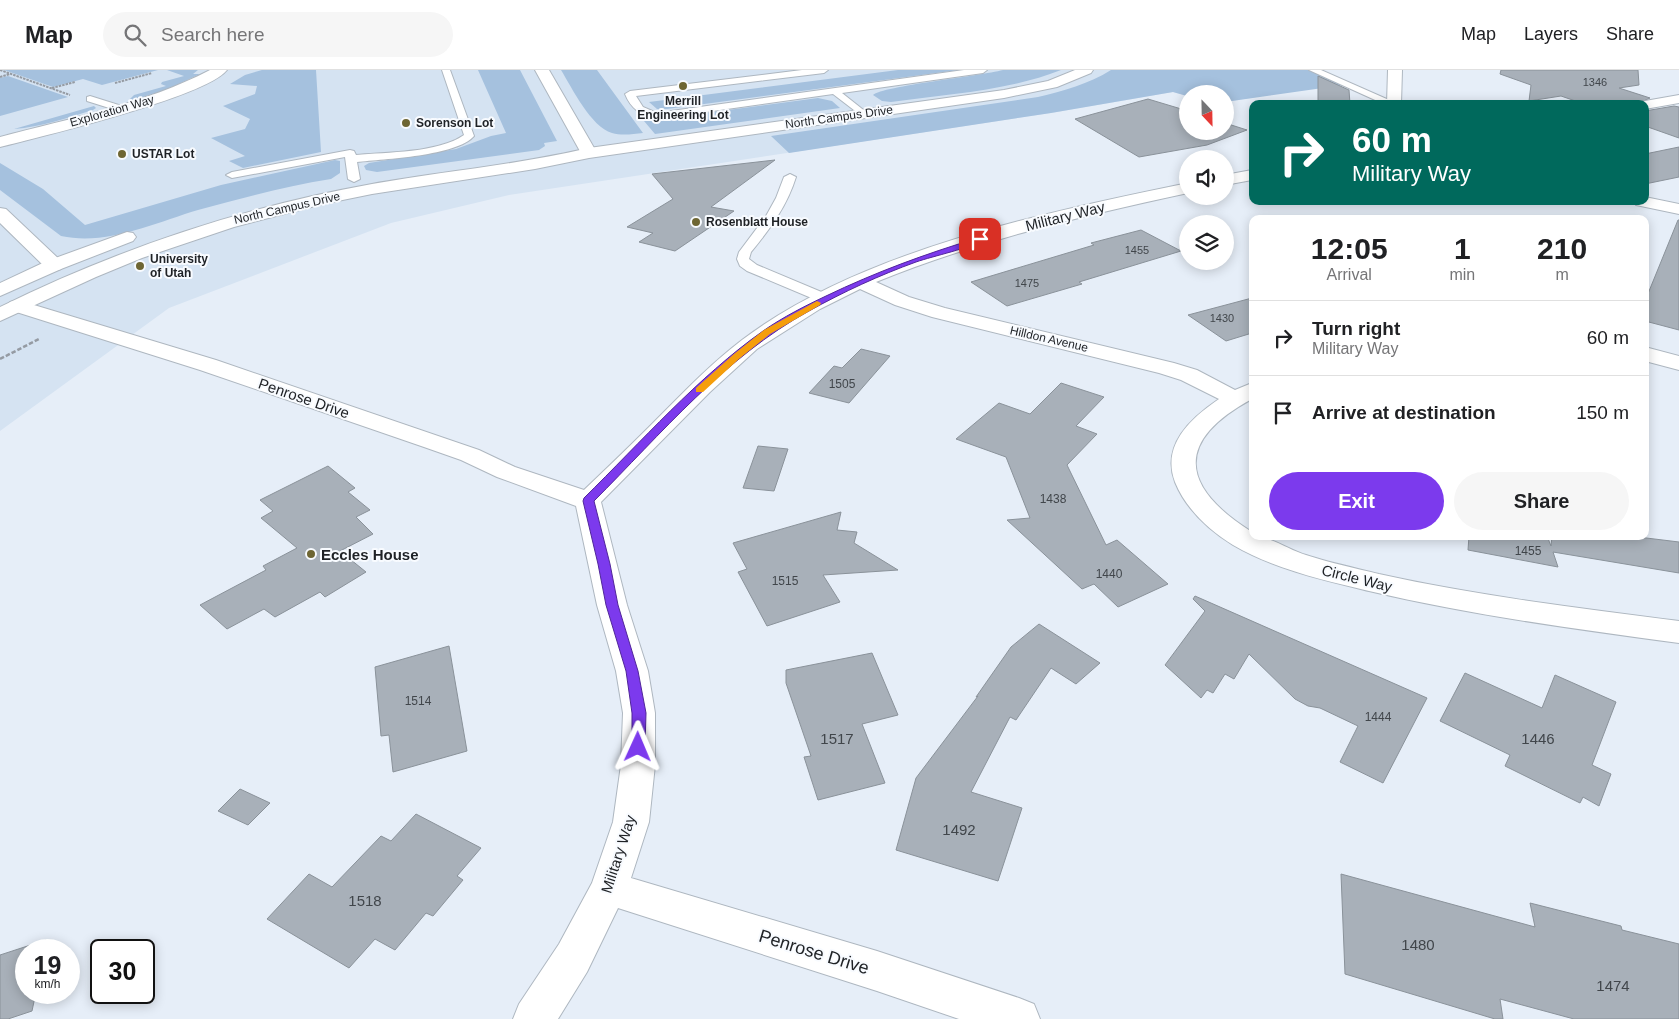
<!DOCTYPE html>
<html lang="en">
<head>
<meta charset="utf-8">
<style>
	body { margin:0; font-family:Arial,sans-serif; background:#f6f6f6; color:#202124; height:100vh; display:flex; flex-direction:column; font-size:19px; white-space:nowrap }
	* { box-sizing:border-box; margin:0 }
	p { font-size:16px; color:#757577 }
	.icon { flex:none; width:28px; height:28px; fill:none; stroke:currentColor; stroke-width:2; stroke-linecap:round; stroke-linejoin:round }
	.map { position:relative; flex:1; overflow:hidden }
	.drawer { position:absolute; left:1249px; top:145px; width:400px; height:325px; display:flex; flex-direction:column; background:#fff; border-radius:10px; box-shadow:0 2px 12px #0003 }
	.drawer>* { flex:none }
	.banner { position:absolute; left:1249px; top:30px; width:400px; height:105px; border-radius:10px; box-shadow:0 2px 12px #0003; background:#00695c; color:#fff; overflow:hidden }
	.needle { width:32px; rotate:158deg }
	.buttons { position:absolute; left:1179px; top:15px; display:grid; gap:10px }
	.buttons a { display:grid; place-items:center; width:55px; height:55px; border-radius:50%; background:#fff; box-shadow:0 2px 12px #0003; font-size:25px }
	.speed { position:absolute; left:15px; top:869px; display:flex; gap:10px; font-size:25px; font-weight:700; text-align:center }
	.speed>* { display:grid; place-content:center; width:65px; height:65px; border-radius:50%; background:#fff; box-shadow:0 2px 12px #0003; line-height:1 }
	.speed small { font-size:12px; font-weight:400 }
	.speed .limit { border:2px solid #111; border-radius:8px; background:#fff; color:#111 }
	.pin { position:absolute; display:grid; place-items:center; width:42px; height:42px; color:#fff; margin:-21px; border-radius:10px; box-shadow:0 2px 8px #0006 }
	.me { position:absolute; width:55px; margin:-28px; rotate:1deg; stroke-linejoin:round; filter:drop-shadow(0 0 4px #0008) }
	.turn { display:flex; align-items:center; gap:18px; height:105px; padding:0 20px; font-size:22px }
	.turn .icon { width:65px; height:65px; stroke-width:2.5 }
	.turn b { display:block; font-size:35px; line-height:42px }
	.eta { display:flex; justify-content:space-evenly; align-items:center; height:85px; text-align:center }
	.eta b { font-size:30px; font-weight:700; line-height:35px }
	.primary-button { display:flex; gap:10px; margin-top:auto; padding:10px 20px }
	.primary-button a { flex:1; height:58px; border-radius:30px; background:#7c3aed; color:#fff; font-size:20px; font-weight:700; line-height:58px; text-align:center }
	.primary-button a+a { background:#f6f6f6; color:#202124 }
	ul { padding:0; list-style:none }
	li { display:flex; align-items:center; gap:15px; height:75px; padding:0 20px; border-top:1px solid #e0e0e0 }
	li div { flex:1 }
	li b { display:block; font-size:19px }
	li em { font-style:normal }
	header { display:flex; align-items:center; gap:30px; box-sizing:border-box; height:70px; padding:0 25px; background:#fff; border-bottom:1px solid #e0e0e0 }
	header strong { font-size:24px }
	nav { display:flex; gap:28px; margin-inline-start:auto; font-size:18px }
	.search { width:350px; height:45px; background:#f6f6f6; display:flex; align-items:center; gap:12px; box-sizing:border-box; padding:0 18px; border-radius:28px; color:#757577; font-size:19px }
	.map>svg:first-child { display:block }
	.built { fill:#d5e3f2 }
	.green { fill:#a5c1de }
	.building { fill:#a8b0b9; stroke:#8a929a }
	.lines { fill:none; stroke-linecap:round; stroke-linejoin:round }
	.service-casing { stroke:#aeb7c0; stroke-width:2 }
	.minor-casing { stroke:#aeb7c0; stroke-width:2 }
	.tertiary-casing { stroke:#aeb7c0; stroke-width:2 }
	.secondary-casing { stroke:#aeb7c0; stroke-width:2 }
	.path-far1 { stroke:#959ba3; stroke-width:2; stroke-dasharray:2.5 1; stroke-linecap:butt }
	.path { stroke:#959ba3; stroke-width:2.5; stroke-dasharray:4.5 2; stroke-linecap:butt }
	.service { fill:#fff; fill-rule:evenodd }
	.minor { fill:#fff; fill-rule:evenodd }
	.tertiary { fill:#fff; fill-rule:evenodd }
	.secondary { fill:#fff; fill-rule:evenodd }
	.route { fill:#7c3aed; stroke:#51269a }
	.slow { fill:#f59e0b }
	.poi-dot { fill:#6e6633; stroke:#f8fbff; stroke-width:2 }
	.labels { text-anchor:middle; dominant-baseline:central; stroke-width:4; stroke-linejoin:round; paint-order:stroke }
	.far-number-label { font-size:11px; fill:#41464b }
	.far-poi-label { font-size:12px; font-weight:bold; fill:#1f2226; stroke:#f8fbff; text-anchor:start }
	.far-street-label { font-size:12px; fill:#1f2226; stroke:#f8fbff }
	.number-label { font-size:12px; fill:#41464b }
	.street-label { font-size:15px; fill:#1f2226; stroke:#f8fbff }
	.poi-label { font-size:15px; font-weight:bold; fill:#1f2226; stroke:#f8fbff; text-anchor:start }
	.near-number-label { font-size:15px; fill:#41464b }
	.near-street-label { font-size:18px; fill:#1f2226; stroke:#f8fbff }
</style>
</head>
<body>
<header>
<strong>Map</strong>
<div class="search"><svg class="icon" aria-label="search" viewBox="0 0 24 24"><circle cx="10" cy="10" r="6"/><path d="M15 15l6 6"/></svg>Search here</div>
<nav><a>Map</a><a>Layers</a><a>Share</a></nav>
</header>
<div class="map">
<svg width="1679" height="949" viewBox="0 0 1679 949">
	<rect width="100%" height="100%" fill="#e6eef8"/>
	<path class="built" d="M 0,0 L 1307,0 L 1275,24 L 1225,32 L 1225,24 L 1188,24 L 1187,26 L 1173,22 L 1051,43 L 509,125 L 391,153 L 169,238 L 0,361 Z"/>
	<path class="green" d="M 4,0 L 158,0 L 102,15 L 83,9 L 53,17 Z
		M 167,0 L 198,0 L 193,4 L 200,4 L 166,20 L 133,30 L 130,29 L 134,25 L 166,16 L 161,14 L 162,12 L 184,6 Z
		M 262,0 L 316,0 L 321,82 L 243,98 L 229,91 L 245,86 L 211,68 L 245,59 L 250,49 L 223,36 L 255,24 L 257,16 L 230,14 L 245,5 Z
		M 478,0 L 520,0 L 557,71 L 544,73 L 545,76 L 539,80 L 377,102 L 366,100 L 364,96 L 369,93 L 456,79 L 491,66 L 506,63 Z
		M 561,0 L 597,0 L 643,63 C 633,64 622,66 612,63 C 591,57 572,18 561,0 Z
		M 898,0 L 959,0 L 667,39 L 657,39 L 649,32 Z
		M 1003,0 L 1061,0 C 1008,21 947,24 891,32 L 882,31 L 873,25 C 883,16 980,6 1003,0 Z
		M 1111,0 L 1308,0 L 1344,15 L 1225,32 L 1225,24 L 1188,24 L 1187,26 L 1173,22 L 1051,43 L 789,83 L 771,66 L 1038,27 C 1063,21 1089,14 1111,0 Z
		M 8,6 L 68,27 L 0,46 L 0,8 Z
		M 818,28 L 832,31 L 840,38 L 655,64 L 644,51 Z
		M 94,36 L 96,38 L 93,40 C 67,48 41,57 14,59 Z
		M 335,90 L 340,91 L 340,103 L 331,109 C 286,116 242,128 198,140 C 154,153 107,176 61,166 L 0,120 L 0,93 L 43,119 L 85,155 L 221,115 Z"/>
	<path class="building" d="M 1501,0 L 1638,0 L 1639,15 L 1619,18 L 1650,28 L 1637,34 L 1584,34 L 1561,26 L 1529,31 L 1531,15 L 1500,4 Z
		M 1318,6 L 1349,20 L 1350,34 L 1318,34 Z
		M 1148,29 L 1188,41 L 1188,61 L 1225,61 L 1225,53 L 1247,60 L 1207,75 L 1139,87 L 1075,49 Z
		M 1674,36 L 1679,37 L 1679,68 L 1645,56 L 1645,41 Z
		M 1679,77 L 1679,107 L 1645,114 L 1645,84 Z
		M 775,90 L 711,137 L 734,141 L 675,181 L 639,172 L 653,163 L 627,157 L 673,129 L 652,104 Z
		M 1678,150 L 1679,150 L 1679,260 L 1645,251 L 1645,231 Z
		M 1141,160 L 1181,181 L 1079,212 L 1082,214 L 1007,236 L 971,212 L 1094,175 L 1091,173 Z
		M 1252,228 L 1252,263 L 1226,271 L 1188,245 Z
		M 861,279 L 890,286 L 849,333 L 809,323 L 834,296 L 842,298 Z
		M 1061,313 L 1104,327 L 1076,356 L 1097,364 L 1067,395 L 1106,475 L 1117,470 L 1168,514 L 1118,537 L 1094,514 L 1082,519 L 1007,450 L 1030,448 L 1006,387 L 956,369 L 999,333 L 1030,344 Z
		M 758,376 L 788,379 L 774,421 L 743,418 Z
		M 328,396 L 355,418 L 348,422 L 370,440 L 356,447 L 373,464 L 340,481 L 366,502 L 325,527 L 320,522 L 275,547 L 264,539 L 227,559 L 200,535 L 266,500 L 263,496 L 297,478 L 261,448 L 273,441 L 260,430 Z
		M 841,442 L 837,460 L 857,462 L 854,473 L 898,500 L 823,505 L 840,532 L 767,556 L 738,502 L 747,499 L 733,473 Z
		M 1469,466 L 1547,466 L 1551,476 L 1552,466 L 1630,466 L 1679,472 L 1679,503 L 1553,482 L 1558,497 L 1468,480 Z
		M 1195,526 L 1427,628 L 1383,713 L 1340,692 L 1358,656 L 1320,638 L 1308,636 L 1295,629 L 1249,584 L 1234,609 L 1225,604 L 1213,623 L 1207,620 L 1201,628 L 1165,595 L 1205,541 L 1193,529 Z
		M 1039,554 L 1100,593 L 1076,614 L 1051,598 L 1016,650 L 1010,647 L 971,722 L 1022,738 L 998,811 L 896,780 L 916,708 L 978,626 L 976,627 L 1011,577 Z
		M 449,576 L 467,681 L 393,702 L 389,665 L 381,666 L 375,597 Z
		M 872,583 L 898,645 L 862,654 L 885,713 L 818,730 L 804,687 L 811,686 L 786,613 L 786,600 Z
		M 1465,603 L 1542,638 L 1555,605 L 1616,632 L 1592,695 L 1611,704 L 1599,736 L 1583,727 L 1580,733 L 1505,696 L 1510,685 L 1440,651 Z
		M 240,719 L 270,733 L 248,755 L 218,741 Z
		M 416,744 L 481,778 L 457,806 L 463,810 L 433,846 L 426,843 L 395,880 L 375,869 L 349,898 L 267,849 L 309,804 L 332,817 L 381,766 L 391,771 Z
		M 1341,804 L 1535,857 L 1530,833 L 1621,856 L 1622,860 L 1679,874 L 1679,949 L 1574,949 L 1500,929 L 1503,949 L 1495,949 L 1345,904 Z
		M 46,870 L 44,880 L 26,880 L 26,922 L 36,922 L 32,941 L 8,949 L 0,949 L 0,885 Z"/>
	<g class="lines">
		<g class="service-casing">
			<path id="service" d="M 442,0 L 450,0 L 474,66 C 457,86 384,89 357,92 L 360,109 L 354,112 L 348,109 L 345,87 L 232,108 L 226,105 L 232,102 L 350,80 L 354,81 L 356,85 C 387,82 438,83 464,65 Z
				M 802,0 L 828,0 L 824,3 L 636,26 L 643,37 L 657,43 L 964,0 L 987,0 L 983,3 L 842,23 L 866,42 L 866,46 L 863,47 L 833,24 L 656,49 C 641,45 631,39 625,24 L 630,21 Z
				M 1309,0 L 1321,0 L 1398,34 L 1384,34 Z
				M 90,26 L 125,37 L 127,39 L 122,42 L 87,31 L 87,27 Z
				M 790,104 L 796,107 C 787,136 770,159 751,182 L 749,189 L 757,195 L 831,226 L 833,229 L 831,232 L 821,232 L 747,201 L 740,196 L 737,189 L 739,182 L 766,146 L 776,128 L 784,107 Z"/>
		</g>
		<g class="minor-casing">
			<path id="minor" d="M 210,0 L 227,0 C 206,27 40,67 0,77 L 0,67 C 71,48 145,34 210,0 Z
				M 1388,0 L 1402,0 L 1401,34 L 1387,34 Z
				M 1679,25 L 1679,33 L 1645,39 L 1645,34 L 1639,34 L 1645,31 Z
				M 1252,100 L 1252,110 L 1225,115 L 1225,105 Z
				M 1188,113 L 1188,123 C 1081,146 977,171 876,212 L 909,227 L 945,238 L 1174,293 L 1197,300 L 1235,320 L 1252,313 L 1252,329 C 1174,371 1180,417 1252,462 L 1252,466 C 1270,466 1289,480 1306,485 C 1330,493 1355,498 1379,504 C 1478,526 1579,538 1679,551 L 1679,573 C 1575,559 1471,545 1369,521 C 1323,510 1274,499 1233,475 C 1209,460 1186,439 1175,412 C 1161,375 1191,348 1219,329 L 1181,310 L 1159,303 L 932,247 L 895,235 L 860,219 L 820,239 L 757,279 L 710,322 L 601,432 L 627,535 L 648,601 L 655,643 L 655,695 L 649,752 L 631,808 L 877,881 L 1019,928 L 1034,934 L 1040,949 L 959,949 L 877,921 L 618,838 L 587,902 L 558,949 L 513,949 L 519,934 L 559,874 L 592,813 L 613,752 L 621,695 L 623,643 L 616,601 L 597,535 L 576,436 L 497,407 L 461,390 L 424,377 L 200,300 L 10,240 L 7,236 L 10,232 L 17,230 L 24,232 L 216,290 L 479,380 L 515,397 L 584,420 C 605,400 627,379 649,357 C 679,327 708,296 742,270 C 861,180 1044,143 1188,113 Z
				M 1645,127 L 1679,134 L 1679,144 L 1636,135 L 1634,131 L 1645,131 Z
				M 1645,277 L 1679,286 L 1679,300 L 1645,291 Z"/>
		</g>
		<g class="tertiary-casing">
			<path id="tertiary" d="M 535,0 L 549,0 L 597,83 L 595,86 L 583,86 L 581,83 Z
				M 0,138 L 6,139 L 61,191 L 64,195 L 61,199 L 54,201 L 47,199 L 0,153 Z"/>
		</g>
		<g class="secondary-casing">
			<path id="secondary" d="M 1075,0 L 1093,0 L 1091,3 L 1057,17 L 1004,28 L 589,88 L 535,99 L 372,124 L 323,134 L 234,157 L 142,188 L 96,207 L 0,251 L 0,237 C 118,179 243,137 372,114 C 445,101 517,95 589,78 L 1004,20 L 1048,11 Z
				M 127,162 L 133,163 L 136,167 L 133,171 L 61,199 L 0,226 L 0,213 L 47,191 Z"/>
		</g>
		<path class="path-far1" d="M 0,0 L 70,25
			M 0,7 L 10,4
			M 115,13 L 152,3
			M 52,18 L 75,12"/>
		<path class="path" d="M 0,289 L 39,269"/>
		<use href="#service" class="service"/>
		<use href="#minor" class="minor"/>
		<use href="#tertiary" class="tertiary"/>
		<use href="#secondary" class="secondary"/>
	</g>
	<path class="route" d="M 978,168 L 984,169 C 972,178 933,186 916,192 C 880,205 843,222 809,241 C 725,287 661,364 594,431 L 610,494 L 618,535 L 638,601 L 646,643 L 645,677 L 643,681 L 638,683 L 634,681 L 632,677 L 632,643 L 626,601 L 606,535 L 598,494 L 583,431 L 584,428 C 641,372 698,307 763,261 C 783,247 805,236 826,226 C 876,202 925,184 978,168 Z"/>
	<path class="slow" d="M 817,231 L 821,233 L 820,235 L 770,264 L 740,288 L 703,322 L 696,322 L 696,318 L 734,284 L 764,260 Z"/>
	<g class="poi-dot">
		<circle cx="683" cy="16" r="5"/>
		<circle cx="406" cy="53" r="5"/>
		<circle cx="122" cy="84" r="5"/>
		<circle cx="696" cy="152" r="5"/>
		<circle cx="140" cy="196" r="5"/>
		<circle cx="311" cy="484" r="5"/>
	</g>
	<g class="labels">
		<g class="far-number-label">
			<text x="1595" y="12">1346</text>
			<text x="1137" y="180">1455</text>
			<text x="1027" y="213">1475</text>
			<text x="1222" y="248">1430</text>
		</g>
		<g class="far-poi-label">
			<text x="683" y="31" text-anchor="middle">Merrill<tspan x="683" dy="14">Engineering Lot</tspan></text>
			<text x="416" y="53">Sorenson Lot</text>
			<text x="132" y="84">USTAR Lot</text>
			<text x="706" y="152">Rosenblatt House</text>
			<text x="150" y="189">University<tspan x="150" dy="14">of Utah</tspan></text>
		</g>
		<g class="far-street-label">
			<text transform="translate(112 41) rotate(-16)">Exploration Way</text>
			<text transform="translate(839 47) rotate(-8)">North Campus Drive</text>
			<text transform="translate(287 138) rotate(-13)">North Campus Drive</text>
			<text transform="translate(1049 269) rotate(13)">Hilldon Avenue</text>
		</g>
		<g class="number-label">
			<text x="842" y="314">1505</text>
			<text x="1053" y="429">1438</text>
			<text x="1528" y="481">1455</text>
			<text x="1109" y="504">1440</text>
			<text x="785" y="511">1515</text>
			<text x="418" y="631">1514</text>
			<text x="1378" y="647">1444</text>
		</g>
		<g class="street-label">
			<text transform="translate(1065 146) rotate(-14)">Military Way</text>
			<text transform="translate(304 328) rotate(19)">Penrose Drive</text>
			<text transform="translate(1357 508) rotate(14)">Circle Way</text>
			<text transform="translate(618 784) rotate(-72)">Military Way</text>
		</g>
		<g class="poi-label">
			<text x="321" y="484">Eccles House</text>
		</g>
		<g class="near-number-label">
			<text x="837" y="668">1517</text>
			<text x="1538" y="668">1446</text>
			<text x="959" y="759">1492</text>
			<text x="365" y="830">1518</text>
			<text x="1418" y="874">1480</text>
			<text x="1613" y="915">1474</text>
		</g>
		<g class="near-street-label">
			<text transform="translate(814 882) rotate(17)">Penrose Drive</text>
		</g>
	</g>
</svg>
<div class="buttons">
<a><svg class="needle" viewBox="-14 -14 28 28"><path d="M0-13l5 13h-10z" fill="#e53935"/><path d="M0 13l5-13h-10z" fill="#757577"/></svg></a>
<a><svg class="icon" aria-label="sound" viewBox="0 0 24 24"><path d="M4 9h4l5-4v14l-5-4H4zM17 9q2 3 0 6"/></svg></a>
<a><svg class="icon" aria-label="layers" viewBox="0 0 24 24"><path d="M12 4l9 5-9 5-9-5zM3 14l9 5 9-5"/></svg></a>
</div>
<div class="speed"><div>19<small>km/h</small></div><div class="limit">30</div></div>
<div class="pin" style="left:980px;top:169px;background:#d93025"><svg class="icon" aria-label="arrive" viewBox="0 0 24 24"><path d="M6 21V4h12l-3 4 3 4H6"/></svg></div>
<svg class="me" style="left:638px;top:677px" viewBox="-20 -20 40 40"><path d="M0-17L14 15 0 8-14 15z" fill="#7c3aed" stroke="#fff" stroke-width="4"/></svg>
<div class="banner">
<div class="turn"><svg class="icon" aria-label="right" viewBox="0 0 24 24"><path d="M7 20v-9h11M14 6l5 5-5 5"/></svg><div><b>60 m</b>Military Way</div></div>
</div>
<section class="drawer">
<div class="eta">
<div><b>12:05</b><p>Arrival</p></div>
<div><b>1</b><p>min</p></div>
<div><b>210</b><p>m</p></div>
</div>
<ul>
<li><svg class="icon" aria-label="right" viewBox="0 0 24 24"><path d="M7 20v-9h11M14 6l5 5-5 5"/></svg><div><b>Turn right</b><p>Military Way</p></div><em>60 m</em></li>
<li><svg class="icon" aria-label="arrive" viewBox="0 0 24 24"><path d="M6 21V4h12l-3 4 3 4H6"/></svg><div><b>Arrive at destination</b></div><em>150 m</em></li>
</ul>
<div class="primary-button"><a>Exit</a><a>Share</a></div>
</section>
</div>
</body>
</html>
